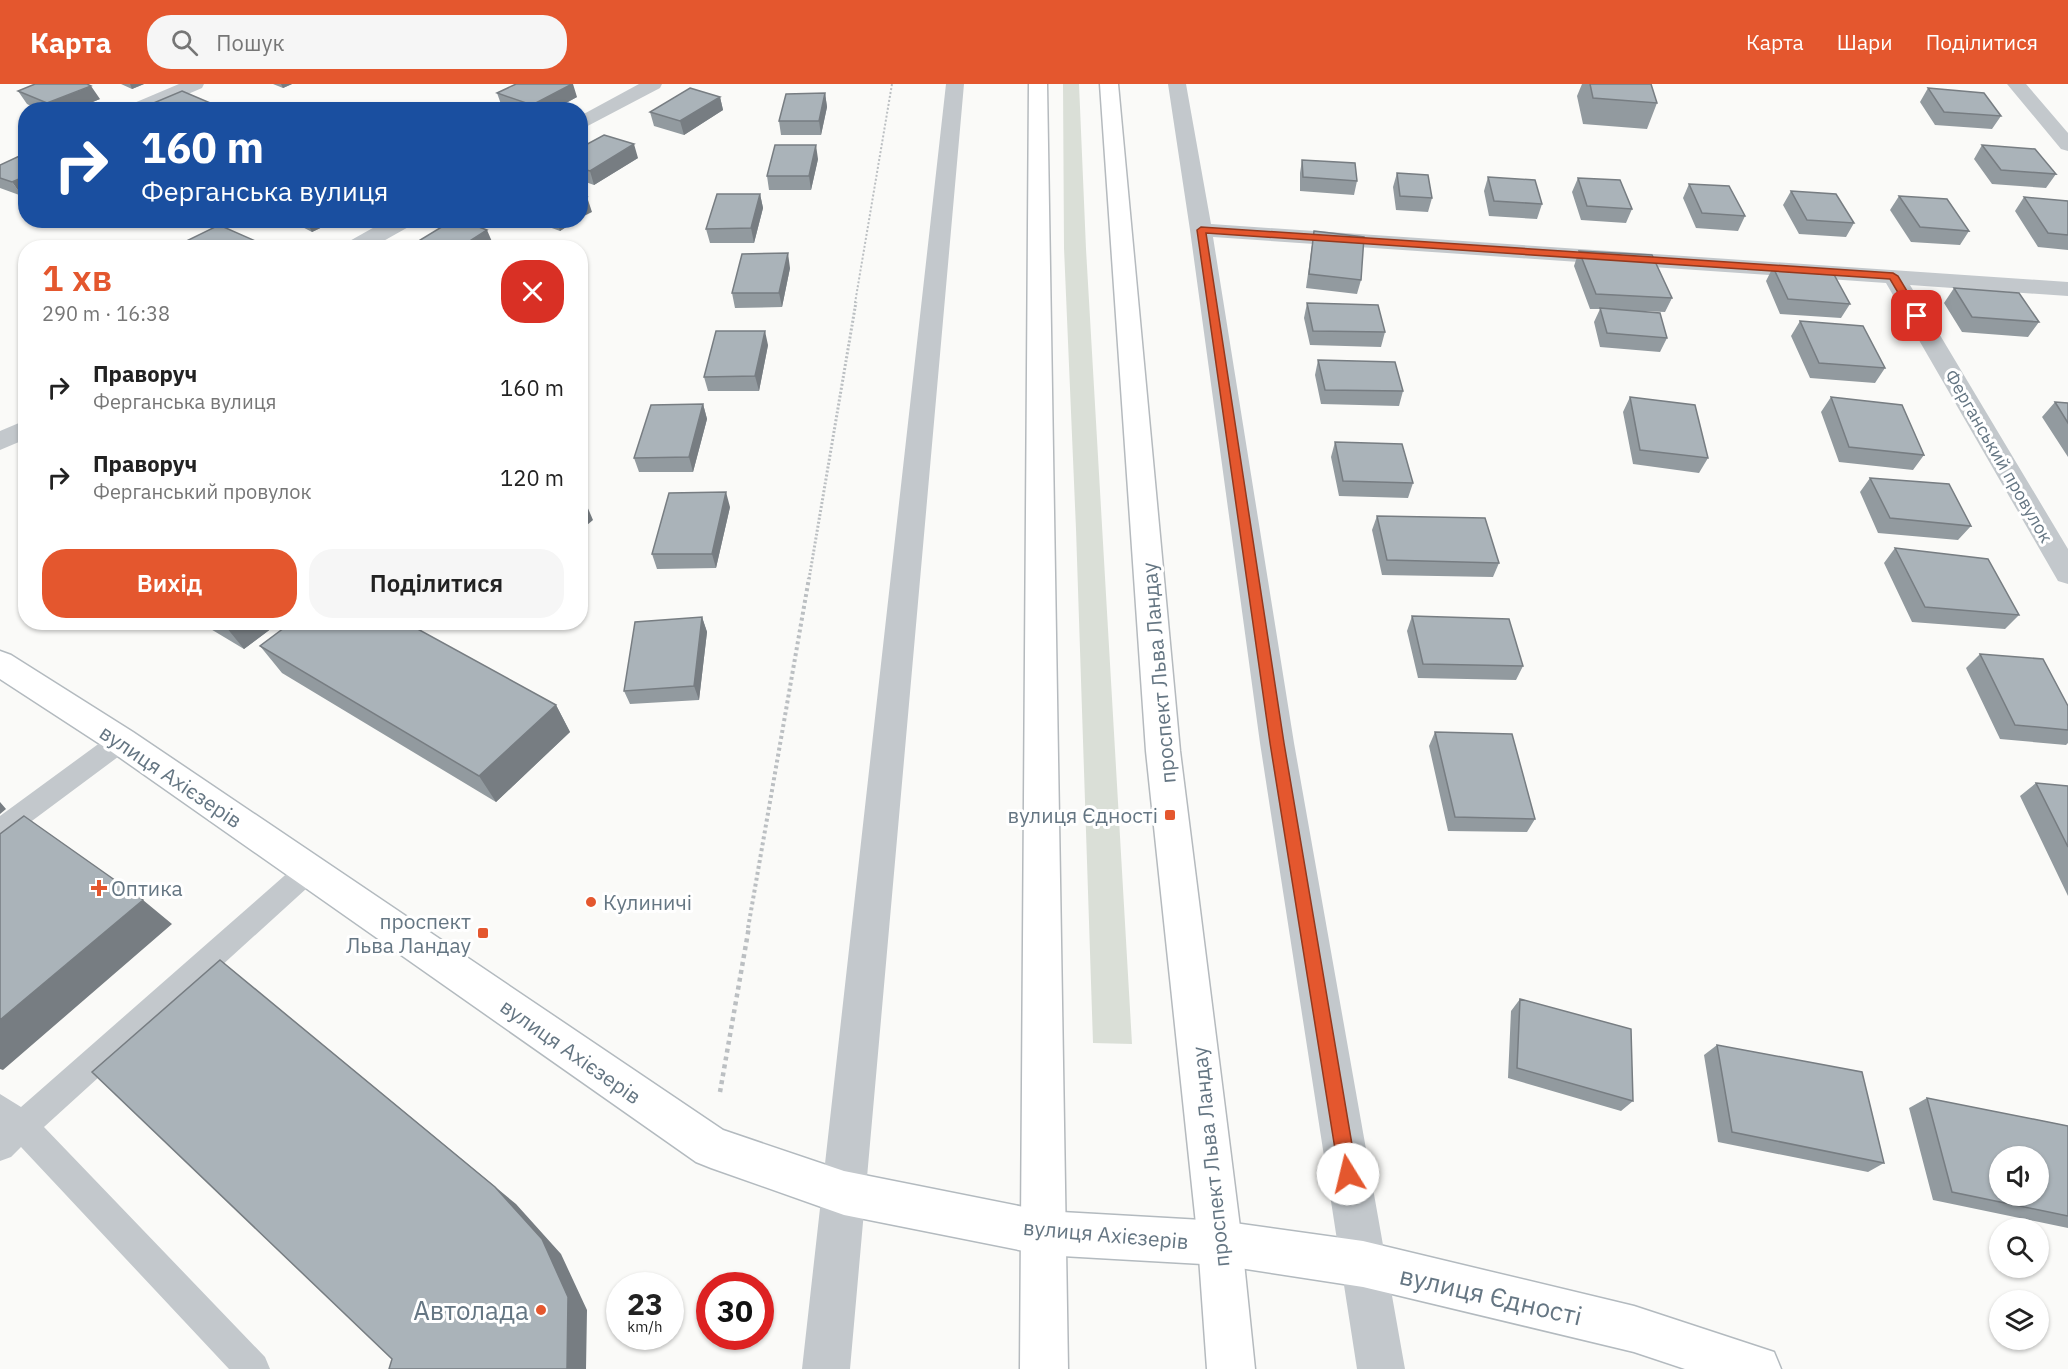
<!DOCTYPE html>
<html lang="uk">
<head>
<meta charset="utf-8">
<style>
	body { margin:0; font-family:"IBM Plex Sans",sans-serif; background:#f6f6f6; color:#222; height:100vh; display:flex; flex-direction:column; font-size:22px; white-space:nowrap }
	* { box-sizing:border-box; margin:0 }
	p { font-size:20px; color:#767676 }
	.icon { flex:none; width:33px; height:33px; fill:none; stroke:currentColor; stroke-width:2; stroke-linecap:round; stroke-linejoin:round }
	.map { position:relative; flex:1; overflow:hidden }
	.drawer { position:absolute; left:18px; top:156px; width:570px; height:390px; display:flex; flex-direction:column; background:#fff; border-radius:24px; box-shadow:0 2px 4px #0004 }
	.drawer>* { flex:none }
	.banner { position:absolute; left:18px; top:18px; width:570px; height:126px; border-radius:24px; box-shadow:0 2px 4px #0004; background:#1a4fa0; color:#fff; overflow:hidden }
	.buttons { position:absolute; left:1989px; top:1062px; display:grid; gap:12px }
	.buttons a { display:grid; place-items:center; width:60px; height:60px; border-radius:50%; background:#fff; box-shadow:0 2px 4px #0004; font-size:30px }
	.speed { position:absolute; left:606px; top:1188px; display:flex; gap:12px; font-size:30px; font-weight:700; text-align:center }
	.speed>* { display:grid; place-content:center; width:78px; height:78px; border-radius:50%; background:#fff; box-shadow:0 2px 4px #0004; line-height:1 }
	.speed small { font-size:15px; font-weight:400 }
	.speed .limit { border:9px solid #d22; background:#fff; color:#111 }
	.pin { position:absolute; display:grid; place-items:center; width:51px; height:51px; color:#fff; margin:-26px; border-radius:12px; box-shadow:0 3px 9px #0006 }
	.me { position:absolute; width:66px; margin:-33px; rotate:351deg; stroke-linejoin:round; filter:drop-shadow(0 0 4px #0008) }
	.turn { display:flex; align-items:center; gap:21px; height:126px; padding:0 24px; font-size:27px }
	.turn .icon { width:78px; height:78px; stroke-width:2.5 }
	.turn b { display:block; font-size:42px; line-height:51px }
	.round { display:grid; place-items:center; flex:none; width:63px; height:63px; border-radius:24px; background:#f6f6f6 }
	.head { display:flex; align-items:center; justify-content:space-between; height:102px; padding:0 24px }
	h1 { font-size:36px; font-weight:600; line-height:45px; color:#e4572e }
	.primary-button { display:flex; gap:12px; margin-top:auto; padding:12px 24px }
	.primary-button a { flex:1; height:69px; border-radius:24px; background:#e4572e; color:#fff; font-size:24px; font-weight:600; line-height:69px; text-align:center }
	.primary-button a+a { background:#f6f6f6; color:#222 }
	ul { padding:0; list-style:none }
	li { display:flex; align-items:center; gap:18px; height:90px; padding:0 24px }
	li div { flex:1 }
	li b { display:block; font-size:22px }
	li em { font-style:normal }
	header { display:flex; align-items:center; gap:36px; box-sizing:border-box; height:84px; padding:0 30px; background:#e4572e; color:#fff }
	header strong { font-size:28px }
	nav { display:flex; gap:33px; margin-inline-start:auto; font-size:21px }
	.search { width:420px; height:54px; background:#f6f6f6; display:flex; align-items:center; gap:15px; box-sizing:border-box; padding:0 21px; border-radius:24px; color:#767676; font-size:22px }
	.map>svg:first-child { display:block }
	.green { fill:#dadfd7 }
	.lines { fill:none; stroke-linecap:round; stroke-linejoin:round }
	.secondary-casing { stroke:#b3babf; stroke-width:3 }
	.primary-casing { stroke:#b5babe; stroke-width:3 }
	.path-far3 { stroke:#bbbfc2; stroke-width:2; stroke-dasharray:2 2; stroke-linecap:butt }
	.path-far2 { stroke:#bbbfc2; stroke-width:3; stroke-dasharray:2 2; stroke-linecap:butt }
	.path-far1 { stroke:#bbbfc2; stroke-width:4; stroke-dasharray:3 3; stroke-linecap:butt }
	.path { stroke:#bbbfc2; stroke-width:4.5; stroke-dasharray:4 4; stroke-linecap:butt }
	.service { fill:#c3c8cc; fill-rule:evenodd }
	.minor { fill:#c3c8cc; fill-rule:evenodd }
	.secondary { fill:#fff; fill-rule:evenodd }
	.primary { fill:#fff; fill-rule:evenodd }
	.wall { fill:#929a9f }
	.shaded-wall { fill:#777d82 }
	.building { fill:#aab3b9; stroke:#777d82; stroke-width:1.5; fill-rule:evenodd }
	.route { fill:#e4572e; stroke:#94391e; stroke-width:1.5 }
	.poi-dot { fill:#e4572e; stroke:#fff; stroke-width:2 }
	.labels { text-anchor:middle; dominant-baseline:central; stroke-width:6; stroke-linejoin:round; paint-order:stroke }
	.far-street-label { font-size:18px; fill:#657683; stroke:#fff }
	.street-label { font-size:21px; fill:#657683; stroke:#fff }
	.poi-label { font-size:21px; fill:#657683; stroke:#fff; text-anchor:end }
	.near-street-label { font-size:26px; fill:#657683; stroke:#fff }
	.near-poi-label { font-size:26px; fill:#657683; stroke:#fff; text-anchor:end }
</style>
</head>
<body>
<header>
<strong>Карта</strong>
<div class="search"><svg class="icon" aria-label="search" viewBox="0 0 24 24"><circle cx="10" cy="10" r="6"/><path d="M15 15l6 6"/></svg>Пошук</div>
<nav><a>Карта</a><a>Шари</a><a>Поділитися</a></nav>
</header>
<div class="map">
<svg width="2068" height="1285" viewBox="0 0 2068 1285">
	<rect width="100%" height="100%" fill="#fafaf8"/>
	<path class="green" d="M 1063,0 L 1079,0 L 1086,165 L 1132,960 L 1093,959 L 1076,445 L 1064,164 Z"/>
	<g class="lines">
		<g class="secondary-casing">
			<path id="secondary" d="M 0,567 L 11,571 L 133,648 L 723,1046 L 844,1087 L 1044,1127 L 1220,1137 L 1363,1157 L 1634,1222 L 1774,1268 L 1781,1285 L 1685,1285 L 1634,1268 L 1363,1203 L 1220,1181 L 1044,1171 L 844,1131 L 711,1084 L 696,1078 L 109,666 L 0,595 Z"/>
		</g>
		<g class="primary-casing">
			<path id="primary" d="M 1029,0 L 1047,0 L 1068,1285 L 1020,1285 Z
				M 1100,0 L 1118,0 L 1180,667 L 1242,1159 L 1255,1285 L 1207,1285 L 1198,1159 L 1146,667 Z"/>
		</g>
		<path class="path-far3" d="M 855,219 L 892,0"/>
		<path class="path-far2" d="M 809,495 L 856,218"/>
		<path class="path-far1" d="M 748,844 L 809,494"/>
		<path class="path" d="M 720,1008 L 749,843"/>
		<path class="service" d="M 121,647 L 130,650 L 133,657 L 130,664 L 9,754 L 0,757 L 0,732 L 112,650 Z
			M 309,775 L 318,778 L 322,786 L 318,794 L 44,1043 L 265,1273 L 270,1285 L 229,1285 L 21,1063 L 11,1073 L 0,1077 L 0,1010 L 21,1023 L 300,778 Z"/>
		<path class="minor" d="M 179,0 L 204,0 L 202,4 L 151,26 L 125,26 L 127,22 Z
			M 639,0 L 662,0 L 660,4 L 580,46 L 580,32 Z
			M 946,0 L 964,0 L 850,1285 L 802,1285 Z
			M 1168,0 L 1186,0 L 1211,140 L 2068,198 L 2068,212 L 1910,201 L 2068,465 L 2068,500 L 2058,497 L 1886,199 L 1213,153 L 1294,659 L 1405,1285 L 1357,1285 L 1260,659 L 1190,146 Z
			M 2007,0 L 2026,0 L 2068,49 L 2068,67 L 2061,65 Z
			M 387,136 L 414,136 L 412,141 L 371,164 L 343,164 L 346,159 Z
			M 26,336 L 26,355 L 0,366 L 0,347 Z"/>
		<use href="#secondary" class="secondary"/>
		<use href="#primary" class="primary"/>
	</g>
	<path class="wall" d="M 121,0 L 144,0 L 132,5 Z
		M 273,0 L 292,0 L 283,4 Z
		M 1582,0 L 1651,0 L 1657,19 L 1647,45 L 1583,40 L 1577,12 Z
		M 1928,4 L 2001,32 L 1992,45 L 1935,41 L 1920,18 Z
		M 18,7 L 100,15 L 73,26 L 39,26 L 27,20 Z
		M 497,9 L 577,13 L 553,26 L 510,26 L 502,23 Z
		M 825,9 L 827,23 L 821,51 L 781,51 L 779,37 Z
		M 720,13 L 723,26 L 684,51 L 654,42 L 650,28 Z
		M 1982,61 L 2056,90 L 2046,104 L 1992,100 L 1974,75 Z
		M 580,64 L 638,74 L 594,101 L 580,96 Z
		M 818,75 L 811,106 L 769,106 L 767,92 Z
		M 1302,76 L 1357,97 L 1354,111 L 1300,107 L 1300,89 Z
		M 0,81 L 22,112 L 0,104 Z
		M 1397,89 L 1432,114 L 1428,128 L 1396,126 L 1393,103 Z
		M 1488,93 L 1542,120 L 1537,135 L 1489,132 L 1484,107 Z
		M 1578,94 L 1632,125 L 1626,139 L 1581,136 L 1572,108 Z
		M 1689,100 L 1745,132 L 1738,147 L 1696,144 L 1683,114 Z
		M 1791,107 L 1854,139 L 1846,153 L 1799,150 L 1783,121 Z
		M 760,110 L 763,124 L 754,159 L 710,159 L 706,145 Z
		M 1899,112 L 1969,147 L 1960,161 L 1911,158 L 1890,126 Z
		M 2024,113 L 2068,117 L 2068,166 L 2038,163 L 2015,127 Z
		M 289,136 L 337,136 L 312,148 Z
		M 530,136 L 577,136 L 560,147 Z
		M 1314,147 L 1361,196 L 1357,210 L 1306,204 Z
		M 1579,167 L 1672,214 L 1665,228 L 1640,227 L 1667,254 L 1660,268 L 1600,263 L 1594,238 L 1600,225 L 1590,225 L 1574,182 Z
		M 1773,183 L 1850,220 L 1841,234 L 1780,230 L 1766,197 Z
		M 790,184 L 782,223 L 735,224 L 732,209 Z
		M 1954,204 L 2039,238 L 2028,253 L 1962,248 L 1944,219 Z
		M 1307,219 L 1385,248 L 1381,263 L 1310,261 L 1304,234 Z
		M 1800,237 L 1885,284 L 1875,299 L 1810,294 L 1791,252 Z
		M 768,261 L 759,307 L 708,307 L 704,293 Z
		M 1318,276 L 1403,307 L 1399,322 L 1321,320 L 1315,291 Z
		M 1630,313 L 1708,374 L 1699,389 L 1633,380 L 1623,328 Z
		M 1831,313 L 1924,371 L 1913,386 L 1839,378 L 1821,328 Z
		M 2055,318 L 2068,319 L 2068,373 L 2042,333 Z
		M 703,320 L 707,335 L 693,388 L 639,388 L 634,374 Z
		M 1335,358 L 1413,399 L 1408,414 L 1339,412 L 1331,373 Z
		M 1870,394 L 1971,442 L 1958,456 L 1878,449 L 1860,408 Z
		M 730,423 L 716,484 L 657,485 L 652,470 Z
		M 1377,432 L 1499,479 L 1493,493 L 1382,491 L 1372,446 Z
		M 1895,464 L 2019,531 L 2005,545 L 1912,538 L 1884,479 Z
		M 1412,532 L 1523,582 L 1516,596 L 1418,594 L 1407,547 Z
		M 702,533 L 707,548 L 699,616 L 630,620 L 624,607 Z
		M 199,538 L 280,538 L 244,565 Z
		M 260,562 L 556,621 L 570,648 L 496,718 L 282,589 Z
		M 1980,570 L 2068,622 L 2068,659 L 2066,661 L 2000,655 L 1966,584 Z
		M 1435,648 L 1535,735 L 1527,748 L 1448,747 L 1429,662 Z
		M 2036,699 L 2068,702 L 2068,812 L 2020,712 Z
		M 1520,915 L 1633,1017 L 1621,1027 L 1508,994 L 1511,927 Z
		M 1717,961 L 1884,1079 L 1868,1088 L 1718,1058 L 1704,971 Z
		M 1927,1014 L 2068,1042 L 2068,1144 L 1933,1116 L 1909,1024 Z"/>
	<path class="shaded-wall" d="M 130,0 L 144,0 L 132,5 Z
		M 281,0 L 292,0 L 283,4 Z
		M 572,0 L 573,0 L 577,13 L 553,26 L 533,26 L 532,21 Z
		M 91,2 L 100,15 L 73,26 L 51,26 L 47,19 Z
		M 825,9 L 827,23 L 821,51 L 819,37 Z
		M 720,13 L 723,26 L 684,51 L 680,37 Z
		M 208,18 L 212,26 L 191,26 Z
		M 634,60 L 638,74 L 594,101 L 590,87 Z
		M 816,61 L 818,75 L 811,106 L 809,92 Z
		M 26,92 L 26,111 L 22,112 L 12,98 Z
		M 760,110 L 763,124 L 754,159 L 751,144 Z
		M 587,113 L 592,128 L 580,134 L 580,118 Z
		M 306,136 L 337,136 L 312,148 Z
		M 557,136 L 577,136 L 560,147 Z
		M 487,146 L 493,160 L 488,164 L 459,164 Z
		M 260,159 L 262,164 L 251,164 Z
		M 788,169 L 790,184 L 782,223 L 779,209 Z
		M 765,247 L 768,261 L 759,307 L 755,292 Z
		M 703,320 L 707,335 L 693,388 L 689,373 Z
		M 581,408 L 593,436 L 580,447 L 580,409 Z
		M 726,408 L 730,423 L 716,484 L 712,470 Z
		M 702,533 L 707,548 L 699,616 L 694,602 Z
		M 222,538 L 280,538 L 244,565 Z
		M 556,621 L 570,648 L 496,718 L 479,692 Z
		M 0,718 L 6,725 L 0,730 Z
		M 143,816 L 172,840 L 3,986 L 0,985 L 0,936 Z
		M 220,876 L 516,1120 L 561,1170 L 587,1226 L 586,1285 L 567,1285 Z"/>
	<path class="building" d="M 35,0 L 87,0 L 91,2 L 47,19 L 18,7 Z
		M 516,0 L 572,0 L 532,21 L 497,9 Z
		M 1590,0 L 1651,0 L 1657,19 L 1593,14 Z
		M 690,4 L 720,13 L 680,37 L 650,28 Z
		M 1928,4 L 1984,9 L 2001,32 L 1944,28 Z
		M 182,7 L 208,18 L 191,26 L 137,26 Z
		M 825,9 L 819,37 L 779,37 L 786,10 Z
		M 483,22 L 491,26 L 477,26 Z
		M 604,51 L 634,60 L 590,87 L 580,84 L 580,64 Z
		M 775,61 L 816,61 L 809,92 L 767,92 Z
		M 1982,61 L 2035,65 L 2056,90 L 2001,86 Z
		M 26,69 L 26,92 L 12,98 L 0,94 L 0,81 Z
		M 1302,76 L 1355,79 L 1357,97 L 1303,93 Z
		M 1397,89 L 1428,91 L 1432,114 L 1400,112 Z
		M 1488,93 L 1535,96 L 1542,120 L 1494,117 Z
		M 1578,94 L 1620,96 L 1632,125 L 1587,122 Z
		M 1689,100 L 1729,102 L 1745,132 L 1702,129 Z
		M 1791,107 L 1836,110 L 1854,139 L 1807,136 Z
		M 717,110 L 760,110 L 751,144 L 706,145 Z
		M 580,111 L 587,113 L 580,118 Z
		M 1899,112 L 1947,115 L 1969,147 L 1920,143 Z
		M 2024,113 L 2068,117 L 2068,151 L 2048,149 Z
		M 453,136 L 460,136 L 487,146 L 459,164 L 407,164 Z
		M 219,141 L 260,159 L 251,164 L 179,164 L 176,162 Z
		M 1314,147 L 1364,153 L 1361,196 L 1309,190 Z
		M 1579,167 L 1652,171 L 1672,214 L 1596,210 Z
		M 788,169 L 779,209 L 732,209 L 742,170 Z
		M 1773,183 L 1832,187 L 1850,220 L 1788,215 Z
		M 1954,204 L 2019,209 L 2039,238 L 1972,233 Z
		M 1307,219 L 1378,221 L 1385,248 L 1313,247 Z
		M 1600,224 L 1660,229 L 1667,254 L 1607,249 Z
		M 1800,237 L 1863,242 L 1885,284 L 1819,279 Z
		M 716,247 L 765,247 L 755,292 L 704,293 Z
		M 1318,276 L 1395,278 L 1403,307 L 1325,306 Z
		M 1630,313 L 1695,321 L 1708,374 L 1640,366 Z
		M 1831,313 L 1902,321 L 1924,371 L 1849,363 Z
		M 2055,318 L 2068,319 L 2068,339 Z
		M 703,320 L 689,373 L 634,374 L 651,321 Z
		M 1335,358 L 1402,360 L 1413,399 L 1343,397 Z
		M 1870,394 L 1949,400 L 1971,442 L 1890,434 Z
		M 726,408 L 712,470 L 652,470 L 669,409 Z
		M 1377,432 L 1485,434 L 1499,479 L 1387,476 Z
		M 1895,464 L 1988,475 L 2019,531 L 1925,523 Z
		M 1412,532 L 1509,535 L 1523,582 L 1423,580 Z
		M 702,533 L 694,602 L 624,607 L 635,538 Z
		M 292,538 L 405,538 L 556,621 L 479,692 L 260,562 Z
		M 1980,570 L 2043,575 L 2068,622 L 2068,646 L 2015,641 Z
		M 1435,648 L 1512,650 L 1535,735 L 1455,733 Z
		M 2036,699 L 2068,702 L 2068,763 Z
		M 24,732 L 143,816 L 0,936 L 0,750 Z
		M 220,876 L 495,1103 L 542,1155 L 568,1213 L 567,1285 L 389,1285 L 392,1275 L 92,988 Z
		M 1520,915 L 1631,945 L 1633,1017 L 1517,984 Z
		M 1717,961 L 1862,988 L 1884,1079 L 1732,1048 Z
		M 1927,1014 L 2068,1042 L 2068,1132 L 1952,1108 ZM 2000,1072 L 2038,1072 L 2038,1112 L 2000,1112 Z"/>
	<path class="route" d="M 1201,143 L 1893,189 L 1898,192 L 1922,232 L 1913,234 L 1890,195 L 1206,149 L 1284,659 L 1357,1090 L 1354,1096 L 1348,1099 L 1342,1096 L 1339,1090 L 1270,659 L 1197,146 Z"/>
	<g class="poi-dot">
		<rect x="1164" y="725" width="12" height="12" rx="3"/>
		<path d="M96 795h6v6h6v6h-6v6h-6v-6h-6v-6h6z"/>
		<circle cx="591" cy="818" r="6"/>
		<rect x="477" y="843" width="12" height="12" rx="3"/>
		<circle cx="541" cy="1226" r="6"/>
	</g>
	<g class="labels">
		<g class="far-street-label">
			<text transform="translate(1999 372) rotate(60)">Ферганський провулок</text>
		</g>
		<g class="street-label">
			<text transform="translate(1158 589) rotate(-95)">проспект Льва Ландау</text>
			<text transform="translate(171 692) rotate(34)">вулиця Ахієзерів</text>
			<text transform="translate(571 967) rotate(35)">вулиця Ахієзерів</text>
			<text transform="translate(1210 1073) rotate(-96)">проспект Льва Ландау</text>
			<text transform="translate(1106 1150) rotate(5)">вулиця Ахієзерів</text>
		</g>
		<g class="poi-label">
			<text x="1158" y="731">вулиця Єдності</text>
			<text x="111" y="804" text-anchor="start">Оптика</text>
			<text x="603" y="818" text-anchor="start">Кулиничі</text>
			<text x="471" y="837">проспект<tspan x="471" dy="24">Льва Ландау</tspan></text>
		</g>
		<g class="near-street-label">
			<text transform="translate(1491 1211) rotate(13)">вулиця Єдності</text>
		</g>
		<g class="near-poi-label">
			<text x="529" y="1226">Автолада</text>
		</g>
	</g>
</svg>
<div class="buttons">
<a><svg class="icon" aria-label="sound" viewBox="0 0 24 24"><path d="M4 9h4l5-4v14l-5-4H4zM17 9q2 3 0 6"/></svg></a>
<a><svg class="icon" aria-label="search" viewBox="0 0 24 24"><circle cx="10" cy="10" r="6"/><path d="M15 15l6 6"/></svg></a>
<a><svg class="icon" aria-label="layers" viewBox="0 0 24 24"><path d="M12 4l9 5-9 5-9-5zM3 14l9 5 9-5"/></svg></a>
</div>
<div class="speed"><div>23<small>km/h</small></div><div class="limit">30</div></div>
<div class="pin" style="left:1917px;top:232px;background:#d93025"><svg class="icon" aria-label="arrive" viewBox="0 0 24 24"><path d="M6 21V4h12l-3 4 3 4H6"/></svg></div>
<svg class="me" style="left:1348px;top:1090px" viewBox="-20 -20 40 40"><circle r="19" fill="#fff"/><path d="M0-13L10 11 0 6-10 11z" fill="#e4572e"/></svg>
<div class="banner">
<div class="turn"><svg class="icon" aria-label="right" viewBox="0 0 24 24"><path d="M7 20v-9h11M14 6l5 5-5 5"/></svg><div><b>160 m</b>Ферганська вулиця</div></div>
</div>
<section class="drawer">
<div class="head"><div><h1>1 хв</h1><p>290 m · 16:38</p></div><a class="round" style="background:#d93025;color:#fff"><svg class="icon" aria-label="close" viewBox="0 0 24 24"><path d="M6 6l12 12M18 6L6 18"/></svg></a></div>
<ul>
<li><svg class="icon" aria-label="right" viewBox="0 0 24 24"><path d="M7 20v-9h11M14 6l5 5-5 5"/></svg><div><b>Праворуч</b><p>Ферганська вулиця</p></div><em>160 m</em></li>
<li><svg class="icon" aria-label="right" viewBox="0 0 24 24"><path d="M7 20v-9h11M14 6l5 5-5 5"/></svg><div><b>Праворуч</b><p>Ферганський провулок</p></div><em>120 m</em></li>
</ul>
<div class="primary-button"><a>Вихід</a><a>Поділитися</a></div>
</section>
</div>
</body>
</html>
